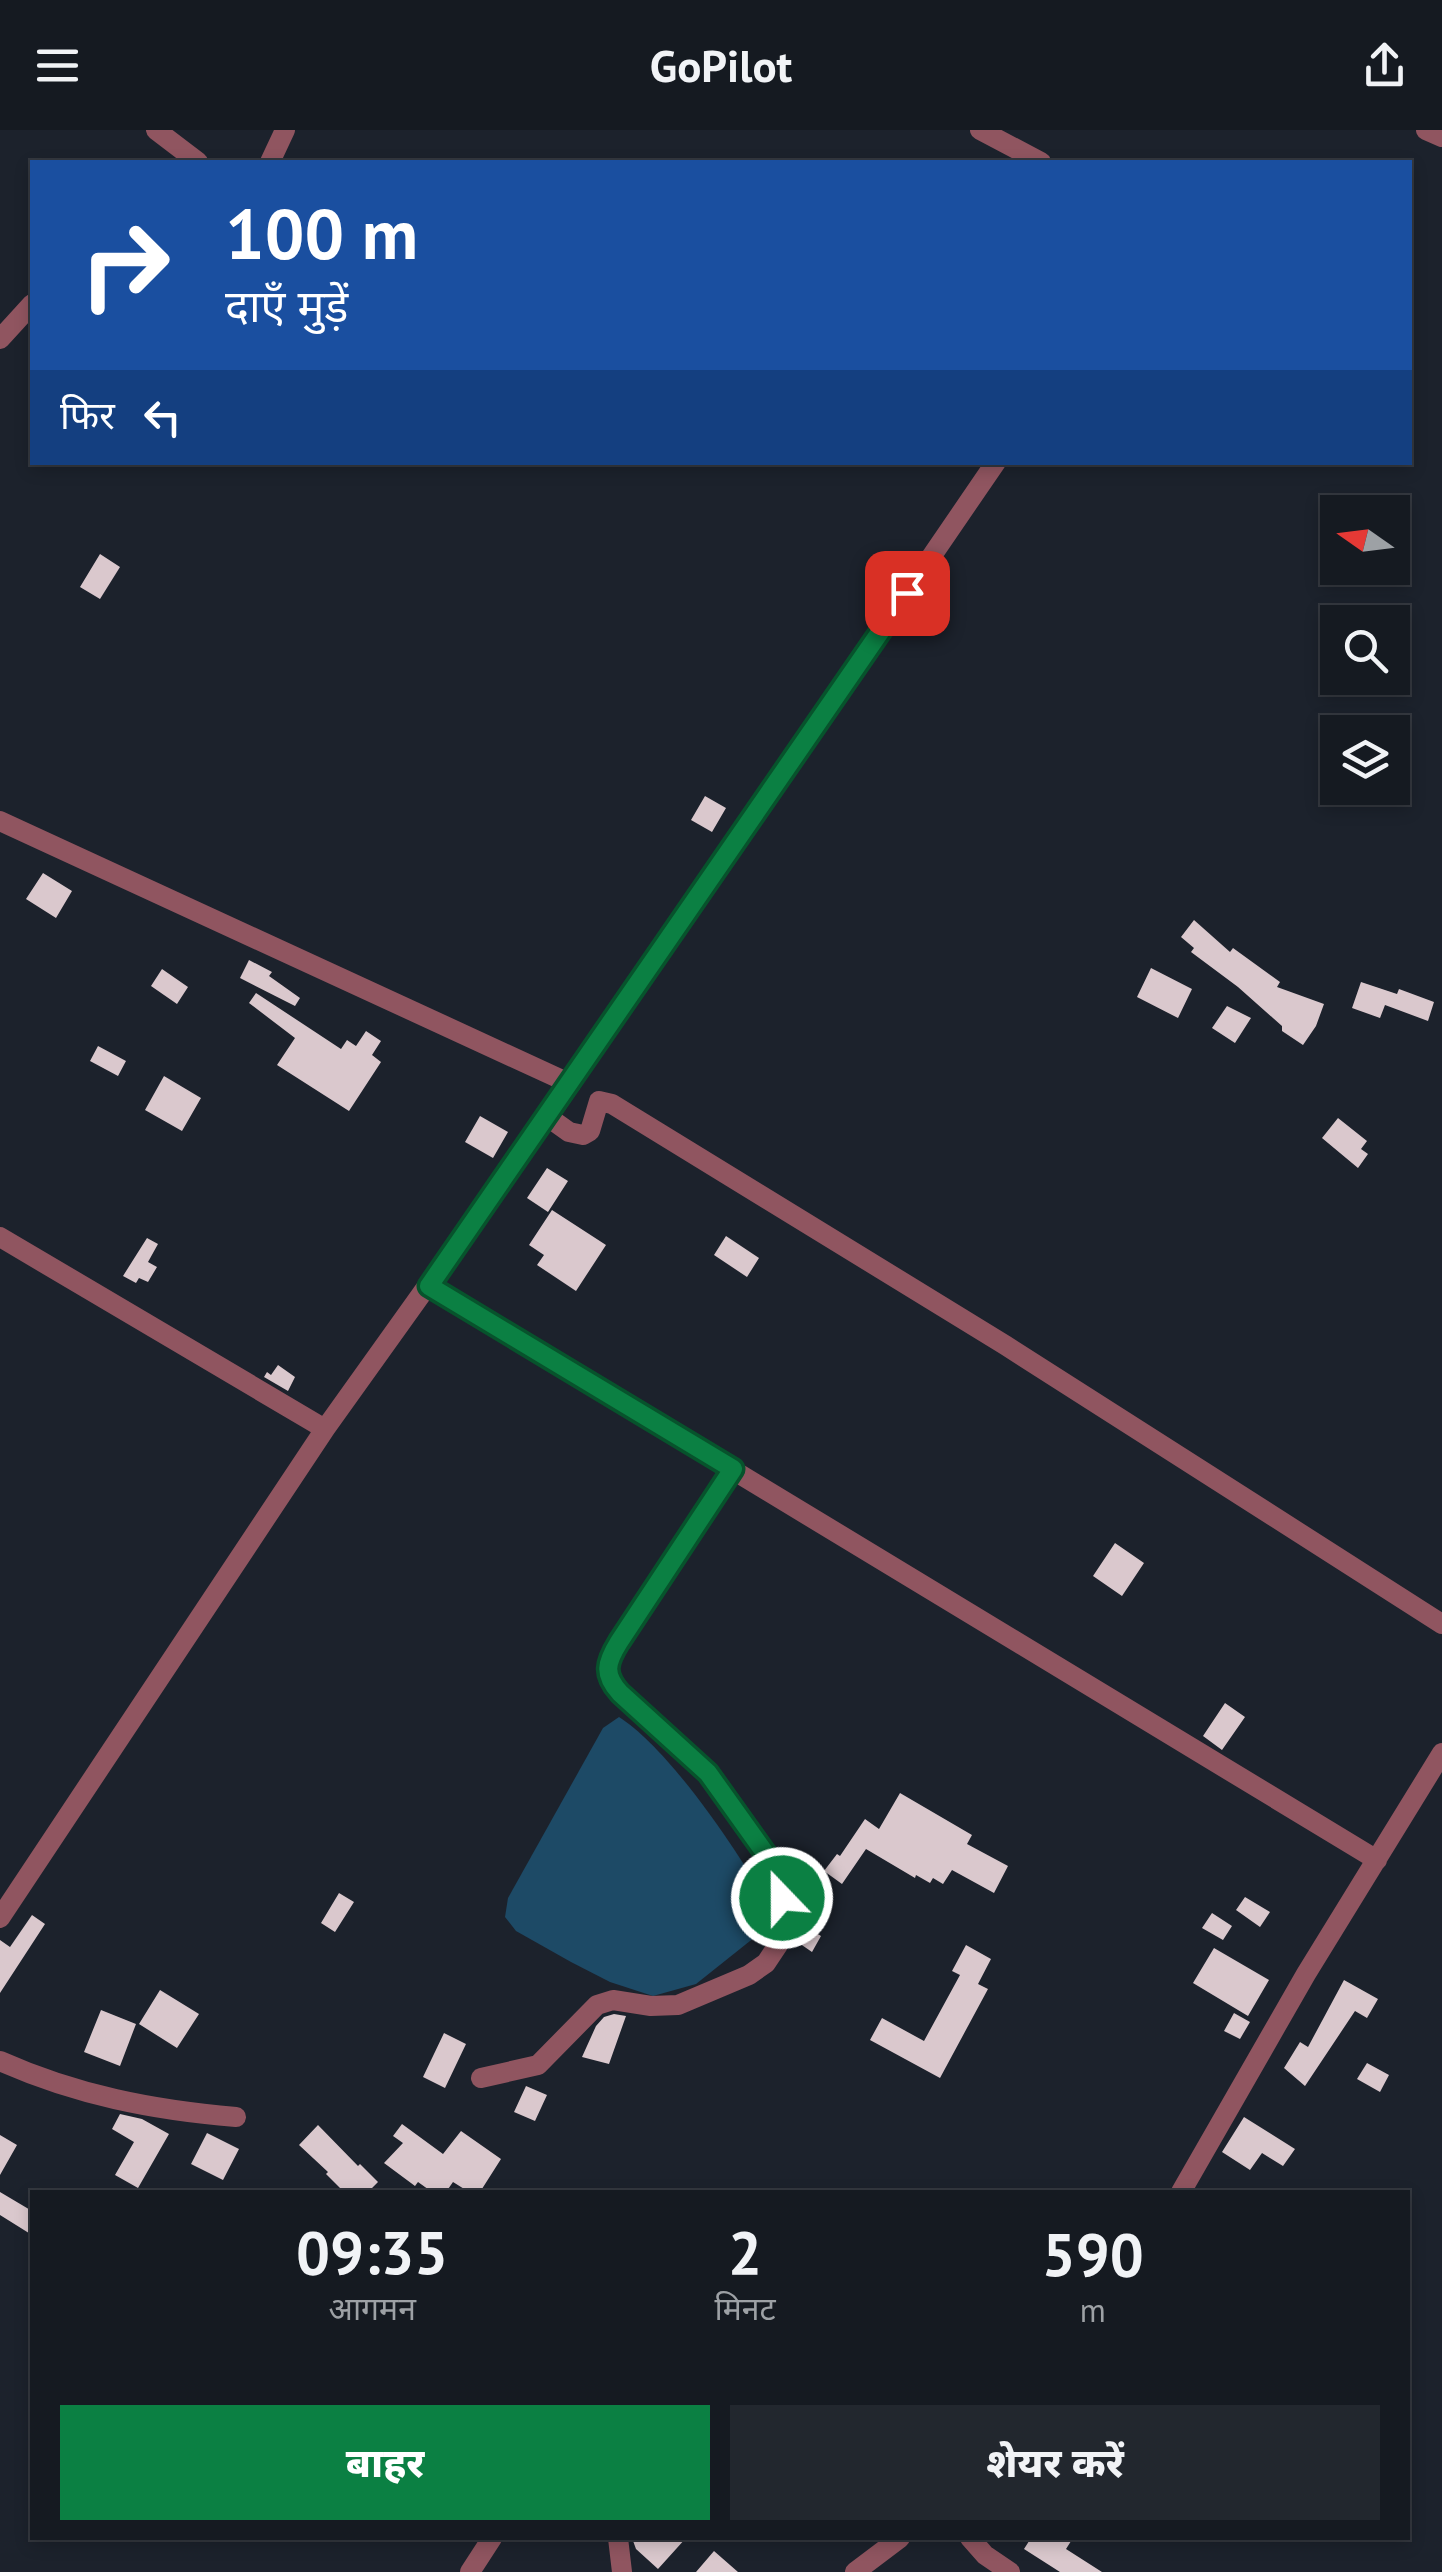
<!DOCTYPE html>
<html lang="hi">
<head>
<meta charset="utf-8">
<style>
	body { margin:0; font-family:"PT Sans","Noto Sans Devanagari",sans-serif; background:#22272e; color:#f1f3f6; height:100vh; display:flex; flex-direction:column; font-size:38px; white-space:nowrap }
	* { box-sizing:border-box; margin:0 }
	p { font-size:32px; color:#9da1a5 }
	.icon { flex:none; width:55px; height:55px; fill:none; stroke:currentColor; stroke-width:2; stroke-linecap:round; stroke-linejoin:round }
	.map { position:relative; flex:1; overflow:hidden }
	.details { position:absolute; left:30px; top:2060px; width:1380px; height:350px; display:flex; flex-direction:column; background:#151a21; border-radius:0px; box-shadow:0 5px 15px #0003,0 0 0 2px #34383f }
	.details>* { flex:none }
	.top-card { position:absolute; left:30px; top:30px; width:1382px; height:305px; border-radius:0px; box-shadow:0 5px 15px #0003,0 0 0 2px #34383f; background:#1a4fa0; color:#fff; overflow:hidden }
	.needle { width:65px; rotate:284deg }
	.buttons { position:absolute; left:1320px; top:365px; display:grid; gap:20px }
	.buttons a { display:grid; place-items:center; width:90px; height:90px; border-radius:0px; background:#151a21; box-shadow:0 5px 15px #0003,0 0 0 2px #34383f; font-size:50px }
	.pin { position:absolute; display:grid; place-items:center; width:85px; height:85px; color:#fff; margin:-42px; border-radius:20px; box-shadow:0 5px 15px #0006 }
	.me { position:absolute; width:110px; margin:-55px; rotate:338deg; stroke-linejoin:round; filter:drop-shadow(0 0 8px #0008) }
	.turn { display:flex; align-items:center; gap:35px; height:210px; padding:0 30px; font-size:45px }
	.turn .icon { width:130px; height:130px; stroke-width:2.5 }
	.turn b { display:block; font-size:70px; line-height:85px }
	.then { display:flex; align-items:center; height:95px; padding:0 30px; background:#0003; gap:20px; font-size:38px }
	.eta { display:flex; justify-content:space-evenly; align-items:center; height:170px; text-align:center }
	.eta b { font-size:60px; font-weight:800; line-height:70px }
	.action { display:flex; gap:20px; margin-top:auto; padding:20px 30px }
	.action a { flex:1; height:115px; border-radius:0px; background:#0b8043; color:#fff; font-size:40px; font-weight:800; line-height:115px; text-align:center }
	.action a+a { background:#22272e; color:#f1f3f6 }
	header { display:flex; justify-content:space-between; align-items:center; height:130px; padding:0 30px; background:#151a21; font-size:45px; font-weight:800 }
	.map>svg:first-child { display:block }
	.water { fill:#1d4a66 }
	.building { fill:#dac8cd }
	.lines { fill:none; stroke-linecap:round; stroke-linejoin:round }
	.street { stroke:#905560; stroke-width:20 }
	.route-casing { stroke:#07532c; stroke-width:25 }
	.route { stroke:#0b8043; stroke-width:18 }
</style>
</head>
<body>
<header><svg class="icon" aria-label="menu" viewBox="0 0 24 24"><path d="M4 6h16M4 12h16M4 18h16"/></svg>GoPilot<svg class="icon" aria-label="share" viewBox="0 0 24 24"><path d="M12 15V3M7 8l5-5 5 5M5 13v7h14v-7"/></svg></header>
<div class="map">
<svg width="1442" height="2442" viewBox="0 0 1442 2442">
	<rect width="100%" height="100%" fill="#1c222c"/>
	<path class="water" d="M 619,1587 C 668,1618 738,1720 766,1772 L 755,1807 L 696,1854 L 653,1866 L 610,1852 L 571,1832 L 516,1801 L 505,1787 L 508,1768 L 603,1598 Z"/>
	<path class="building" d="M 100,424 L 120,437 L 100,469 L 80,457 Z
		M 705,666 L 726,678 L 712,702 L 691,690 Z
		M 43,743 L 72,761 L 56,788 L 26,769 Z
		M 1194,790 L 1230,822 L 1233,818 L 1280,852 L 1277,857 L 1324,874 L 1316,896 L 1303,915 L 1282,901 L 1282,896 L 1238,857 L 1191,822 L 1194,818 L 1181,807 Z
		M 249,830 L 272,842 L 269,846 L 300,868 L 295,876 L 240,848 Z
		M 1151,838 L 1192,859 L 1178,888 L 1137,867 Z
		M 162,839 L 188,857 L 177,874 L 151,856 Z
		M 1361,852 L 1397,864 L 1399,859 L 1434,872 L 1428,891 L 1385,875 L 1380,888 L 1352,878 Z
		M 256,863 L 341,919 L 347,910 L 356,916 L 366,901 L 381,911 L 372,925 L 381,932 L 349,981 L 277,935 L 295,908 L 249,873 Z
		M 1227,876 L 1251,888 L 1235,913 L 1212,898 Z
		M 98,916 L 126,931 L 118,946 L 90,931 Z
		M 164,946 L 201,968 L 182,1001 L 145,980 Z
		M 480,986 L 508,1002 L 493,1028 L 465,1012 Z
		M 1338,988 L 1367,1011 L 1361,1019 L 1368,1024 L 1358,1038 L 1322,1008 Z
		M 547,1038 L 568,1051 L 548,1082 L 527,1068 Z
		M 552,1080 L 606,1115 L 576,1161 L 537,1135 L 544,1125 L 529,1115 Z
		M 726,1106 L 759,1128 L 747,1147 L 714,1125 Z
		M 147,1108 L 158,1114 L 148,1132 L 157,1137 L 148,1152 L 139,1148 L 136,1153 L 123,1146 Z
		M 278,1235 L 295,1247 L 288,1261 L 264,1247 L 267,1242 L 271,1245 Z
		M 1115,1413 L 1144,1433 L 1122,1466 L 1093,1446 Z
		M 1225,1573 L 1245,1587 L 1222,1620 L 1203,1606 Z
		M 900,1663 L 972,1705 L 967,1714 L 1008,1736 L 994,1763 L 952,1740 L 943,1754 L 933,1748 L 930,1753 L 916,1745 L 915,1748 L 866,1719 L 842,1754 L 824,1741 L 837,1724 L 840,1726 L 865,1689 L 879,1699 Z
		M 339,1763 L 354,1772 L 335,1802 L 321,1793 Z
		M 1245,1767 L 1270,1782 L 1260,1797 L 1236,1780 Z
		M 1212,1783 L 1232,1796 L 1223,1810 L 1202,1798 Z
		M 32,1785 L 45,1794 L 0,1863 L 0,1810 L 10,1817 Z
		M 805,1796 L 821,1806 L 812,1822 L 796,1811 Z
		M 966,1815 L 991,1829 L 978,1854 L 988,1859 L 940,1948 L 870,1910 L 882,1888 L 924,1911 L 960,1845 L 952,1841 Z
		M 1214,1818 L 1269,1850 L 1248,1886 L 1193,1853 Z
		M 1344,1850 L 1378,1869 L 1367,1888 L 1355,1881 L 1305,1956 L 1284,1938 L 1300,1912 L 1308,1917 Z
		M 160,1860 L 199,1884 L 177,1918 L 139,1894 Z
		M 101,1880 L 136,1894 L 120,1936 L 84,1922 Z
		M 1234,1883 L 1250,1892 L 1240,1909 L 1224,1901 Z
		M 614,1884 L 626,1886 L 609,1934 L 582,1927 L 596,1896 L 604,1887 Z
		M 444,1903 L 466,1914 L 445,1958 L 423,1947 Z
		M 1367,1933 L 1389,1945 L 1380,1962 L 1357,1949 Z
		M 526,1956 L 547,1965 L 535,1991 L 514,1982 Z
		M 120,1984 L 142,1989 L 169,2004 L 138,2058 L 115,2045 L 134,2012 L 112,1999 Z
		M 1244,1987 L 1295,2019 L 1283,2036 L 1262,2023 L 1250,2040 L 1222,2022 Z
		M 402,1994 L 443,2024 L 461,2001 L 501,2029 L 480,2062 L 469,2062 L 453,2052 L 446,2062 L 432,2062 L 418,2052 L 415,2056 L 384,2033 L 403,2013 L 393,2006 Z
		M 318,1995 L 358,2036 L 360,2034 L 378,2052 L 368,2062 L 344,2062 L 326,2044 L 328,2042 L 299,2015 Z
		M 207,2003 L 239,2019 L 223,2050 L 191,2034 Z
		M 0,2005 L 17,2015 L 0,2045 Z
		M 0,2062 L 32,2081 L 32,2105 L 0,2085 Z
		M 632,2408 L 686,2408 L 658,2439 L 636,2419 Z
		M 1031,2408 L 1073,2408 L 1066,2419 L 1102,2442 L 1060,2442 L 1024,2419 Z
		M 714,2421 L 738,2442 L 696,2442 Z"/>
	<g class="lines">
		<path class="street" d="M 156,0 L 198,32
			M 980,0 L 1041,32
			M 1426,0 L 1442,7
			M 270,32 L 285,0
			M 0,209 L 32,174
			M 0,691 L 571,954
			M 548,987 L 569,1002 L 583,1005 L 590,1001 L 599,971 L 612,974 L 1005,1215 L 1442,1494
			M 0,1107 L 325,1299
			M 429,1156 L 1377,1730
			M 0,1788 L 325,1299 L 548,987 L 996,332
			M 0,1931 C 76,1965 153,1980 236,1987
			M 481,1948 L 538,1935 L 597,1875 L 613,1870 L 651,1876 L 678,1875 L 749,1845 L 766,1833 L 778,1815 L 785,1791 L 780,1745 L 708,1643 L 620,1563 C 602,1542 605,1535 619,1512 L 733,1339
			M 1181,2062 L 1306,1844 L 1442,1623
			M 618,2408 L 622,2442
			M 970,2408 L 985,2425 L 1010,2442
			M 470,2442 L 492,2408
			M 855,2442 L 900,2408"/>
	</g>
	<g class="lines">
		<g class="route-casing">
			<path id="route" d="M 782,1768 L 780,1744 L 708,1643 L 620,1563 C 603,1544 606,1533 619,1512 L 733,1339 L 429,1156 L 907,463"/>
		</g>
		<use href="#route" class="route"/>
	</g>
</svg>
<div class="buttons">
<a><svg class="needle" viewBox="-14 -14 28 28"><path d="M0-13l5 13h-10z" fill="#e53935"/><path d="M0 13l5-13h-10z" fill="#9da1a5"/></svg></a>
<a><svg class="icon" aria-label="search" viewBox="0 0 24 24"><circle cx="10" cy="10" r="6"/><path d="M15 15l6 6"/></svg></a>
<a><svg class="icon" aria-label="layers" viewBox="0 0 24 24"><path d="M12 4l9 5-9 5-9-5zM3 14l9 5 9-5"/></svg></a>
</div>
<div class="pin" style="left:907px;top:463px;background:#d93025"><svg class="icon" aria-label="arrive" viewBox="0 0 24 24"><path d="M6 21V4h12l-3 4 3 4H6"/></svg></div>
<svg class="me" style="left:782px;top:1768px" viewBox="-20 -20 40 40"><circle r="17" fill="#0b8043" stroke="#fff" stroke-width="3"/><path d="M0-11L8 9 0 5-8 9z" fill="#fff"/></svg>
<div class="top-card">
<div class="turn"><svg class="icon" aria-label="right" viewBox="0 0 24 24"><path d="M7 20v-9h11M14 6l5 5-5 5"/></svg><div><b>100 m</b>दाएँ मुड़ें</div></div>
<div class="then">फिर<svg class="icon" aria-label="left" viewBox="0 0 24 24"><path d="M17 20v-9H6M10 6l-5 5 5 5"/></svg></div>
</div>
<section class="details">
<div class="eta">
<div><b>09:35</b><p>आगमन</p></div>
<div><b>2</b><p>मिनट</p></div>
<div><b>590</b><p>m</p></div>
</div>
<div class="action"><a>बाहर</a><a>शेयर करें</a></div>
</section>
</div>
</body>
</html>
